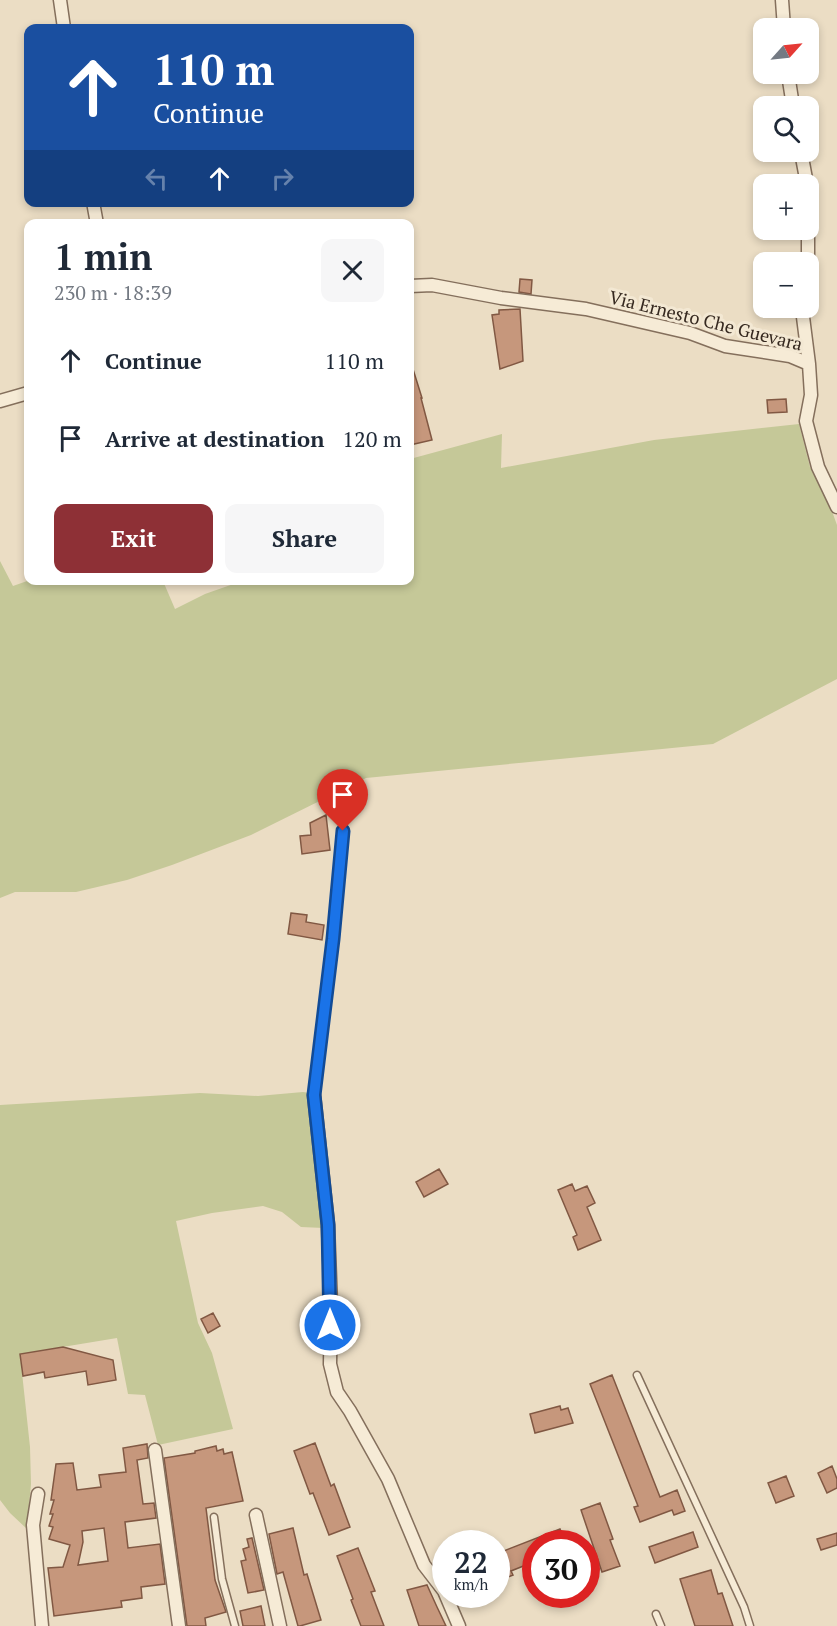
<!DOCTYPE html>
<html lang="en">
<head>
<meta charset="utf-8">
<style>
	body { margin:0; font-family:"PT Serif",serif; background:#f6f6f7; color:#1f2937; height:100vh; display:flex; flex-direction:column; font-size:22px; white-space:nowrap }
	* { box-sizing:border-box; margin:0 }
	p { font-size:20px; color:#747a83 }
	.icon { flex:none; width:33px; height:33px; fill:none; stroke:currentColor; stroke-width:2; stroke-linecap:round; stroke-linejoin:round }
	.map { position:relative; flex:1; overflow:hidden }
	.side { position:absolute; left:24px; top:219px; width:390px; height:366px; display:flex; flex-direction:column; background:#fff; border-radius:12px; box-shadow:0 3px 9px #0003 }
	.side>* { flex:none }
	.guide { position:absolute; left:24px; top:24px; width:390px; height:183px; border-radius:12px; box-shadow:0 3px 9px #0003; background:#1a4fa0; color:#fff; overflow:hidden }
	.needle { width:39px; rotate:63deg }
	.fabs { position:absolute; left:753px; top:18px; display:grid; gap:12px }
	.fabs a { display:grid; place-items:center; width:66px; height:66px; border-radius:12px; background:#fff; box-shadow:0 3px 9px #0003; font-size:30px }
	.speed { position:absolute; left:432px; top:1530px; display:flex; gap:12px; font-size:30px; font-weight:700; text-align:center }
	.speed>* { display:grid; place-content:center; width:78px; height:78px; border-radius:50%; background:#fff; box-shadow:0 3px 9px #0003; line-height:1 }
	.speed small { font-size:15px; font-weight:400 }
	.speed .limit { border:9px solid #d22; background:#fff; color:#111 }
	.pin { position:absolute; display:grid; place-items:center; width:51px; height:51px; color:#fff; margin:-62px -26px; border-radius:50% 50% 50% 0; rotate:-45deg; box-shadow:0 0 6px #0007 }
	.pin .icon { rotate:45deg }
	.me { position:absolute; width:66px; margin:-33px; rotate:0deg; stroke-linejoin:round; filter:drop-shadow(0 0 4px #0008) }
	.turn { display:flex; align-items:center; gap:21px; height:126px; padding:0 30px; font-size:27px }
	.turn .icon { width:78px; height:78px; stroke-width:2.5 }
	.turn b { display:block; font-size:42px; line-height:51px }
	.lanes { display:flex; align-items:center; height:57px; padding:0 30px; background:#0003; justify-content:center; gap:30px; direction:ltr }
	.lanes .off { opacity:.35 }
	.round { display:grid; place-items:center; flex:none; width:63px; height:63px; border-radius:12px; background:#f6f6f7 }
	.headline { display:flex; align-items:center; justify-content:space-between; height:102px; padding:0 30px }
	h1 { font-size:36px; font-weight:800; line-height:45px }
	.action { display:flex; gap:12px; margin-top:auto; padding:12px 30px }
	.action a { flex:1; height:69px; border-radius:12px; background:#8e3036; color:#fff; font-size:24px; font-weight:800; line-height:69px; text-align:center }
	.action a+a { background:#f6f6f7; color:#1f2937 }
	ul { padding:0; list-style:none }
	li { display:flex; align-items:center; gap:18px; height:78px; padding:0 30px }
	li div { flex:1 }
	li b { display:block; font-size:22px }
	li em { font-style:normal }
	.map>svg:first-child { display:block }
	.green { fill:#c5c898 }
	.building { fill:#c6977c; stroke:#815843; stroke-width:1.5; fill-rule:evenodd }
	.lines { fill:none; stroke-linecap:round; stroke-linejoin:round }
	.service-casing { stroke:#846f5c; stroke-width:9 }
	.minor-casing { stroke:#846f5c; stroke-width:15 }
	.service { stroke:#f6ebd6; stroke-width:6 }
	.minor { stroke:#f6ebd6; stroke-width:12 }
	.route-casing { stroke:#114b97; stroke-width:15 }
	.route { stroke:#1a73e8; stroke-width:10 }
	.labels { text-anchor:middle; dominant-baseline:central; stroke-width:6; stroke-linejoin:round; paint-order:stroke }
	.street-label { font-size:18px; fill:#35281f; stroke:#f3e8d3 }
</style>
</head>
<body>
<div class="map">
<svg width="837" height="1626" viewBox="0 0 837 1626">
	<rect width="100%" height="100%" fill="#ebddc4"/>
	<path class="green" d="M 799,424 L 810,467 L 829,503 L 837,525 L 837,679 L 713,744 L 366,778 L 251,835 L 172,865 L 127,880 L 76,892 L 15,892 L 0,898 L 0,561 L 13,586 L 30,580 L 163,581 L 175,609 L 205,594 L 242,581 L 410,580 L 410,459 L 502,434 L 501,468 L 654,440 Z
		M 303,1092 L 310,1093 L 324,1228 L 301,1227 L 282,1212 L 263,1206 L 212,1213 L 176,1221 L 198,1323 L 212,1353 L 233,1429 L 158,1445 L 145,1395 L 128,1394 L 117,1338 L 20,1354 L 30,1447 L 31,1484 L 27,1529 L 10,1513 L 0,1500 L 0,1105 L 200,1093 L 258,1096 Z"/>
	<path class="building" d="M 520,279 L 532,280 L 531,294 L 519,292 Z
		M 520,309 L 523,361 L 500,369 L 492,315 L 499,314 L 499,310 Z
		M 410,366 L 412,366 L 422,398 L 421,398 L 432,440 L 410,445 Z
		M 786,399 L 787,412 L 768,413 L 767,400 Z
		M 326,815 L 330,850 L 302,854 L 300,836 L 311,835 L 310,823 Z
		M 291,913 L 307,915 L 306,922 L 324,925 L 322,940 L 288,934 Z
		M 439,1169 L 448,1184 L 424,1197 L 416,1182 Z
		M 572,1184 L 575,1191 L 587,1186 L 595,1203 L 587,1207 L 601,1240 L 578,1250 L 573,1237 L 577,1235 L 558,1190 Z
		M 213,1313 L 220,1326 L 208,1333 L 201,1319 Z
		M 63,1347 L 113,1360 L 116,1380 L 88,1385 L 86,1371 L 45,1378 L 44,1372 L 23,1376 L 20,1354 Z
		M 612,1375 L 660,1497 L 677,1490 L 685,1511 L 674,1515 L 672,1510 L 640,1522 L 634,1507 L 638,1506 L 590,1384 Z
		M 560,1406 L 561,1410 L 568,1408 L 573,1423 L 535,1433 L 530,1414 Z
		M 315,1443 L 331,1486 L 334,1484 L 350,1527 L 329,1535 L 313,1493 L 310,1494 L 294,1451 Z
		M 147,1444 L 148,1458 L 137,1460 L 143,1504 L 154,1503 L 156,1518 L 125,1522 L 128,1548 L 160,1544 L 165,1584 L 141,1587 L 142,1598 L 121,1601 L 122,1607 L 54,1616 L 48,1568 L 63,1567 L 70,1545 L 49,1539 L 53,1527 L 49,1526 L 53,1514 L 50,1514 L 54,1500 L 51,1500 L 56,1464 L 73,1463 L 77,1490 L 101,1487 L 99,1475 L 126,1472 L 123,1448 ZM 104,1528 L 108,1561 L 78,1565 L 83,1542 L 82,1531 Z
		M 216,1446 L 217,1451 L 223,1449 L 224,1454 L 232,1452 L 243,1501 L 206,1508 L 215,1580 L 226,1612 L 205,1618 L 206,1626 L 187,1626 L 164,1458 L 195,1453 L 195,1451 Z
		M 832,1466 L 837,1479 L 837,1488 L 827,1493 L 818,1473 Z
		M 786,1476 L 794,1496 L 776,1503 L 768,1483 Z
		M 600,1503 L 613,1539 L 610,1540 L 620,1566 L 602,1572 L 581,1510 Z
		M 293,1528 L 304,1575 L 307,1574 L 321,1620 L 300,1626 L 298,1626 L 283,1572 L 277,1574 L 269,1534 Z
		M 560,1529 L 566,1544 L 536,1544 L 536,1561 L 511,1571 L 513,1575 L 496,1582 L 496,1554 Z
		M 693,1532 L 698,1547 L 655,1563 L 649,1547 Z
		M 837,1533 L 837,1545 L 821,1550 L 817,1539 Z
		M 252,1538 L 264,1590 L 248,1593 L 241,1561 L 246,1560 L 243,1549 L 249,1547 L 247,1539 Z
		M 358,1548 L 375,1591 L 371,1592 L 384,1626 L 361,1626 L 351,1600 L 353,1599 L 337,1556 Z
		M 711,1570 L 718,1594 L 722,1593 L 733,1626 L 695,1626 L 680,1579 Z
		M 427,1585 L 437,1607 L 446,1626 L 419,1626 L 407,1590 Z
		M 261,1606 L 265,1626 L 243,1626 L 240,1611 Z"/>
	<g class="lines">
		<g class="service-casing">
			<path id="service" d="M 314,1095 L 333,939 L 343,831
				M 637,1375 L 744,1607 L 750,1626
				M 214,1517 L 222,1579 L 235,1626
				M 656,1614 L 661,1626"/>
		</g>
		<g class="minor-casing">
			<path id="minor" d="M 60,0 L 64,28
				M 782,0 L 784,28
				M 788,74 L 793,106
				M 801,152 L 807,184
				M 808,192 L 808,207
				M 93,202 L 97,224
				M 808,262 L 808,230
				M 410,286 L 432,285 L 501,298 L 586,309 L 690,333 L 725,346 L 790,356 L 809,364 L 811,395 L 806,421 L 818,467 L 837,507
				M 804,308 L 803,317 L 809,364
				M 0,401 L 28,393
				M 314,1095 L 328,1225 L 331,1305 L 330,1364 L 337,1392 L 350,1411 L 388,1479 L 424,1565 L 444,1591 L 459,1626
				M 155,1450 L 179,1626
				M 38,1494 L 33,1525 L 42,1626
				M 256,1515 L 280,1626"/>
		</g>
		<use href="#service" class="service"/>
		<use href="#minor" class="minor"/>
	</g>
	<g class="lines">
		<g class="route-casing">
			<path id="route" d="M 330,1325 L 328,1225 L 314,1095 L 333,939 L 343,831"/>
		</g>
		<use href="#route" class="route"/>
	</g>
	<g class="labels">
		<g class="street-label">
			<text transform="translate(706 320) rotate(14)">Via Ernesto Che Guevara</text>
		</g>
	</g>
</svg>
<div class="fabs">
<a><svg class="needle" viewBox="-14 -14 28 28"><path d="M0-13l5 13h-10z" fill="#e53935"/><path d="M0 13l5-13h-10z" fill="#747a83"/></svg></a>
<a><svg class="icon" aria-label="search" viewBox="0 0 24 24"><circle cx="10" cy="10" r="6"/><path d="M15 15l6 6"/></svg></a>
<a>+</a>
<a>−</a>
</div>
<div class="speed"><div>22<small>km/h</small></div><div class="limit">30</div></div>
<div class="pin" style="left:343px;top:831px;background:#d93025"><svg class="icon" aria-label="arrive" viewBox="0 0 24 24"><path d="M6 21V4h12l-3 4 3 4H6"/></svg></div>
<svg class="me" style="left:330px;top:1325px" viewBox="-20 -20 40 40"><circle r="17" fill="#1a73e8" stroke="#fff" stroke-width="3"/><path d="M0-11L8 9 0 5-8 9z" fill="#fff"/></svg>
<div class="guide">
<div class="turn"><svg class="icon" aria-label="ahead" viewBox="0 0 24 24"><path d="M12 20V5M6 11l6-6 6 6"/></svg><div><b>110 m</b>Continue</div></div>
<div class="lanes"><svg class="icon off" aria-label="left" viewBox="0 0 24 24"><path d="M17 20v-9H6M10 6l-5 5 5 5"/></svg><svg class="icon" aria-label="ahead" viewBox="0 0 24 24"><path d="M12 20V5M6 11l6-6 6 6"/></svg><svg class="icon off" aria-label="right" viewBox="0 0 24 24"><path d="M7 20v-9h11M14 6l5 5-5 5"/></svg></div>
</div>
<section class="side">
<div class="headline"><div><h1>1 min</h1><p>230 m · 18:39</p></div><a class="round"><svg class="icon" aria-label="close" viewBox="0 0 24 24"><path d="M6 6l12 12M18 6L6 18"/></svg></a></div>
<ul>
<li><svg class="icon" aria-label="ahead" viewBox="0 0 24 24"><path d="M12 20V5M6 11l6-6 6 6"/></svg><div><b>Continue</b></div><em>110 m</em></li>
<li><svg class="icon" aria-label="arrive" viewBox="0 0 24 24"><path d="M6 21V4h12l-3 4 3 4H6"/></svg><div><b>Arrive at destination</b></div><em>120 m</em></li>
</ul>
<div class="action"><a>Exit</a><a>Share</a></div>
</section>
</div>
</body>
</html>
